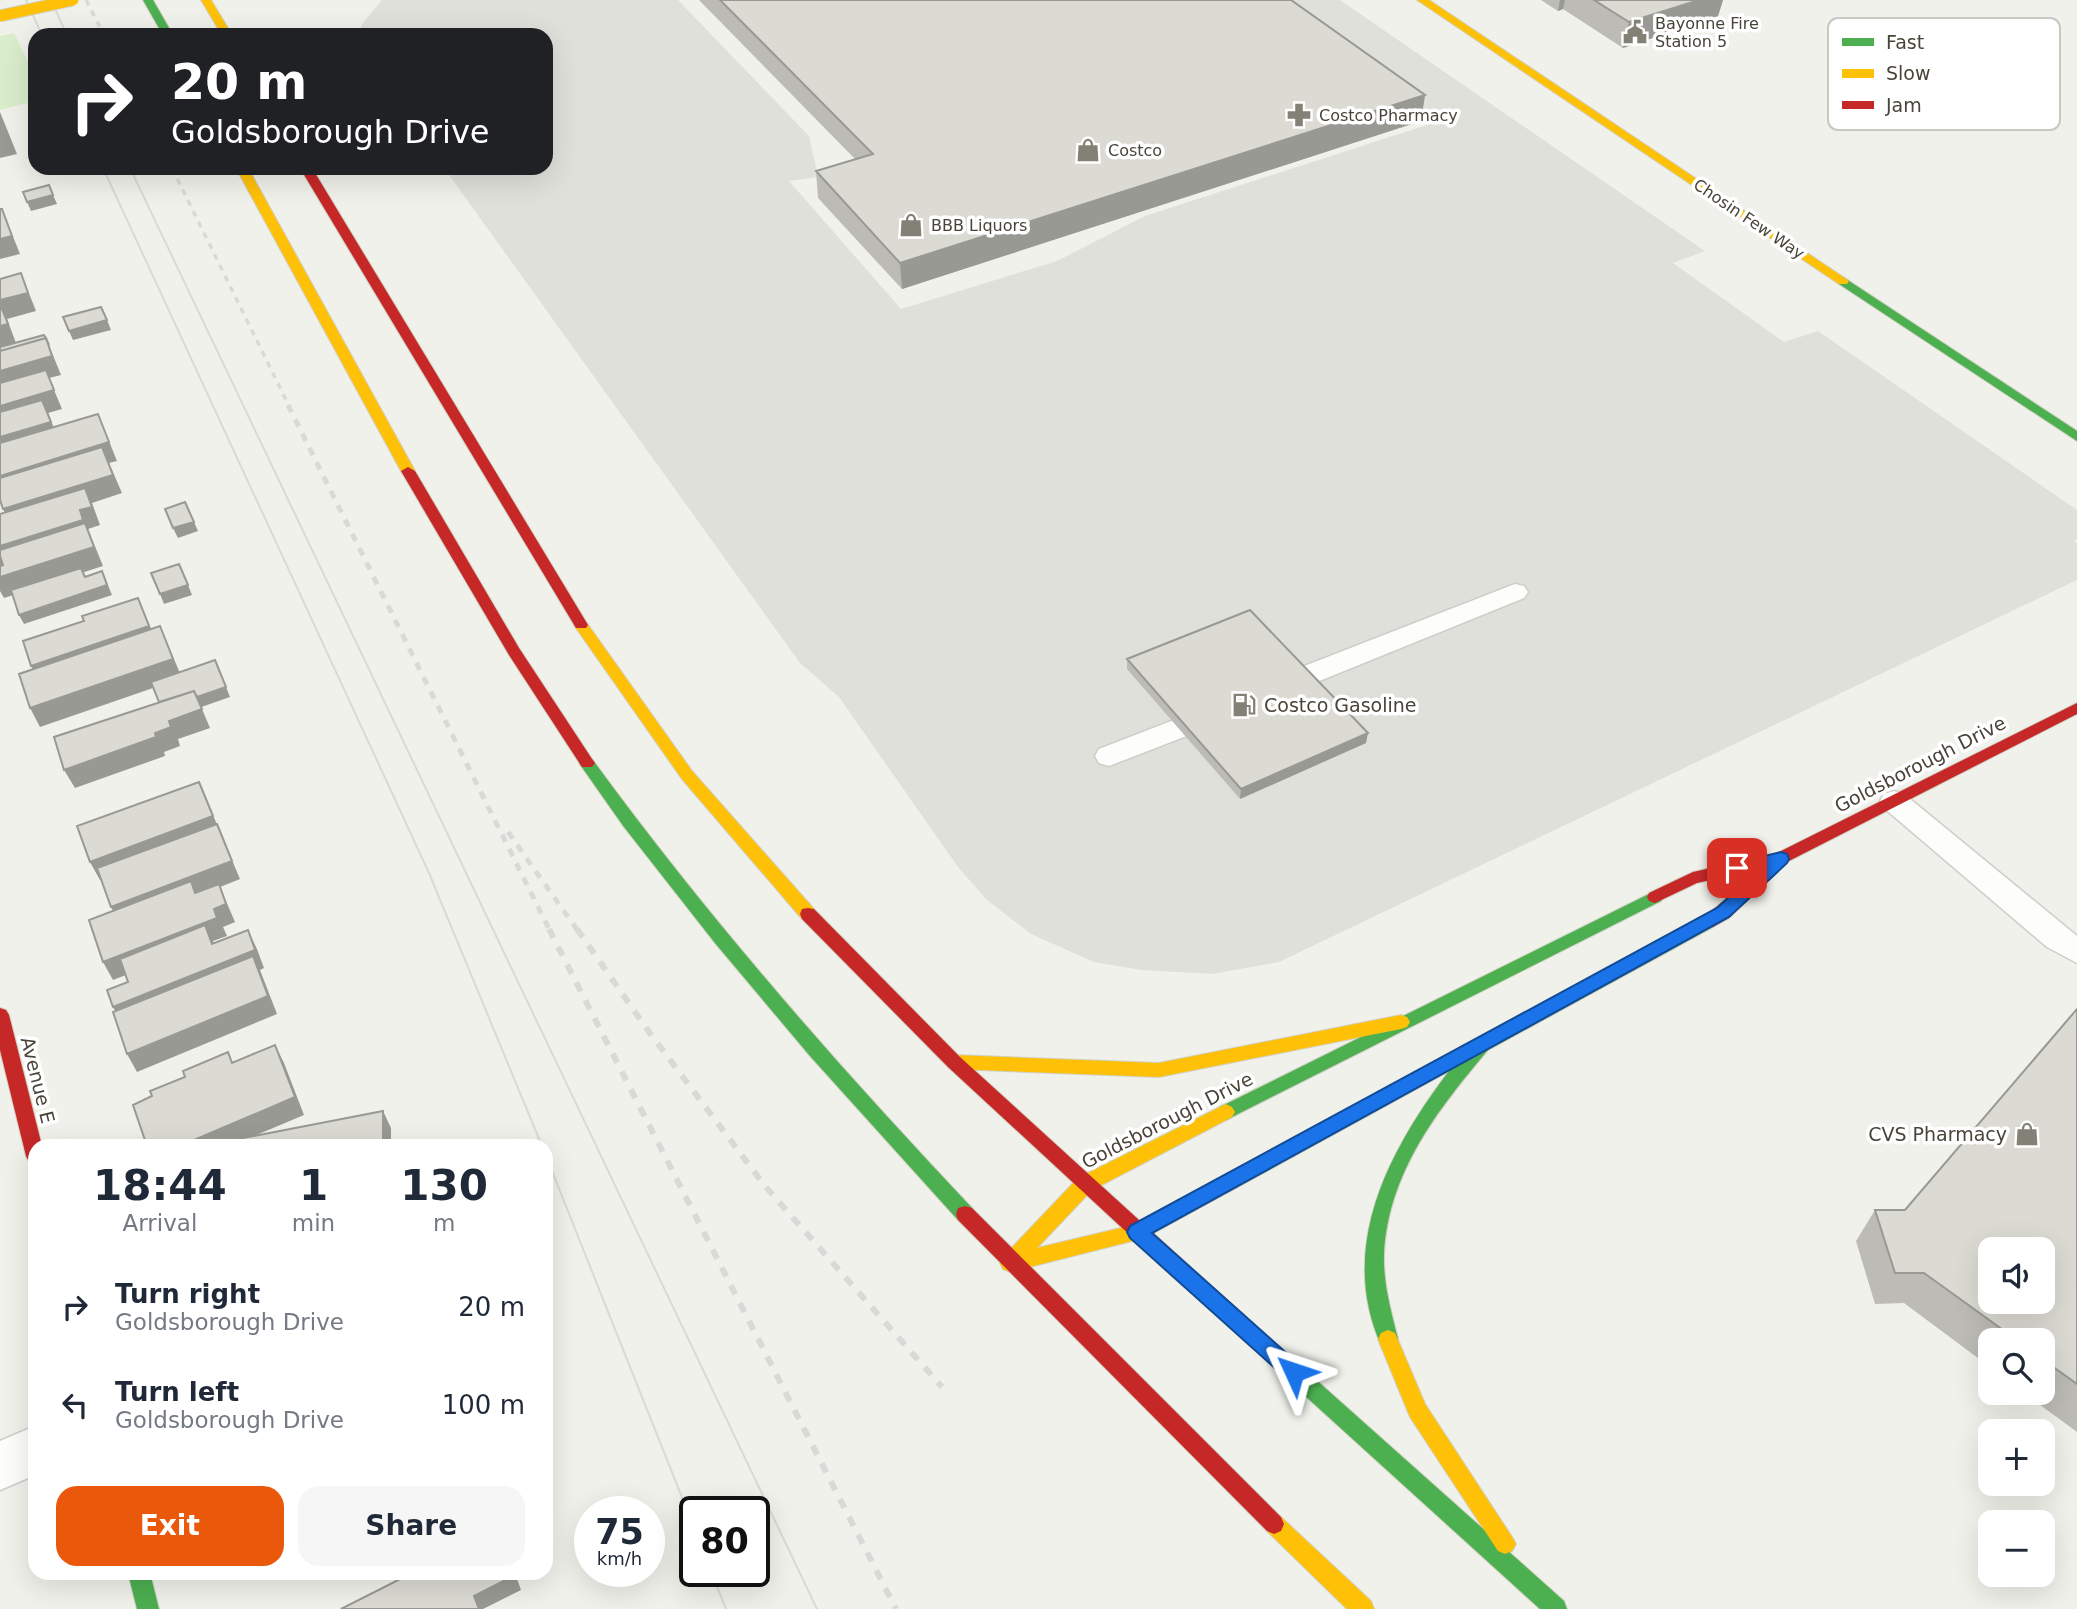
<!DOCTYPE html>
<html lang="en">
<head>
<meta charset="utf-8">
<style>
	body { margin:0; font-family:"DejaVu Sans",sans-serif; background:#f6f6f7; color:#1f2937; height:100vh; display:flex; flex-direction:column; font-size:26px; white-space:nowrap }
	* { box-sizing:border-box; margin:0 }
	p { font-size:23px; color:#747a83 }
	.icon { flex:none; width:38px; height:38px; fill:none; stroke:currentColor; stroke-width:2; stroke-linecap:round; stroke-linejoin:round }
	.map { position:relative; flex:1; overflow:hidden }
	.side { position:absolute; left:28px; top:1139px; width:525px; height:441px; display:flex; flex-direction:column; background:#fff; border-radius:21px; box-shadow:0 7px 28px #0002 }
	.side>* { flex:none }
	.hud { position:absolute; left:28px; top:28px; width:525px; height:147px; border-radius:21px; box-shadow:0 7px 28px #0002; background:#202124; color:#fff; overflow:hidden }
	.controls { position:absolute; left:1978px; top:1237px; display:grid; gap:14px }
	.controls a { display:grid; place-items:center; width:77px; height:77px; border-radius:14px; background:#fff; box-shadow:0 7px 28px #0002; font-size:35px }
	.speed { position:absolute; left:574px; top:1496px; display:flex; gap:14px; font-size:35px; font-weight:700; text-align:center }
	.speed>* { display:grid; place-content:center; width:91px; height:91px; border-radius:50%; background:#fff; box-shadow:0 7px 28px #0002; line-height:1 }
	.speed small { font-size:18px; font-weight:400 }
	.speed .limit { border:4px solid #111; border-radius:10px; background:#fff; color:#111 }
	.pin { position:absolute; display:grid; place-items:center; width:60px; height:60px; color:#fff; margin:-30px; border-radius:14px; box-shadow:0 4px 10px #0006 }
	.me { position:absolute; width:77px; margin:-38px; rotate:312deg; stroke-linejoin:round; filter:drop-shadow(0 0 5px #0008) }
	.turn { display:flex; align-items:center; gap:24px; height:147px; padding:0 28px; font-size:32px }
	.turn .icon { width:91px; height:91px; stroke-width:2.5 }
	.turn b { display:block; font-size:49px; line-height:60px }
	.eta { display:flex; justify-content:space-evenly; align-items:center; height:119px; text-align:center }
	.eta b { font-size:42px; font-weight:800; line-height:49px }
	.button { display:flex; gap:14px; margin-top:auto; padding:14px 28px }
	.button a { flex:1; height:80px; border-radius:21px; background:#ea580c; color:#fff; font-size:28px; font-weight:800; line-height:80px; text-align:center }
	.button a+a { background:#f6f6f7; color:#1f2937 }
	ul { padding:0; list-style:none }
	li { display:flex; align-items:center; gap:21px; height:98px; padding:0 28px }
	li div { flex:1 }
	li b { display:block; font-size:26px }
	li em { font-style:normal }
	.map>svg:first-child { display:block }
	.green { fill:#d9edcb }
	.parking { fill:#e0e0db }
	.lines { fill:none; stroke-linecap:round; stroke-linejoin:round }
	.lane-casing { stroke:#cfcec8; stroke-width:3 }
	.street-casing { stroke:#cfcec8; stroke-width:3 }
	.fast-casing { stroke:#d0d0c2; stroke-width:2 }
	.slow-casing { stroke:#d0d0c2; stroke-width:2 }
	.jam-casing { stroke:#d0d0c2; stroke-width:2 }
	.lane { fill:#fdfdfc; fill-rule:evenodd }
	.street { fill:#fdfdfc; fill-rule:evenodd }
	.fast { fill:#4caf50; fill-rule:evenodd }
	.slow { fill:#ffc107; fill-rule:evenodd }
	.jam { fill:#c62828; fill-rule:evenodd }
	.tram { stroke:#d9d9d8; stroke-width:2 }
	.rail-far2 { stroke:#d9d9d8; stroke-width:3.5; stroke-dasharray:6 6; stroke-linecap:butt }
	.rail-far1 { stroke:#d9d9d8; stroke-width:5; stroke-dasharray:8 8; stroke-linecap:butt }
	.rail { stroke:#d9d9d8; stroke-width:6; stroke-dasharray:10 10; stroke-linecap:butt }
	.slow-bridge-casing { stroke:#d0d0c2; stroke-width:13; stroke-linecap:butt }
	.slow-bridge { stroke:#ffc107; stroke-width:11 }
	.wall { fill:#bcbbb5 }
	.shaded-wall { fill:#999994 }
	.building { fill:#dbdad3; stroke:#999994; stroke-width:2; fill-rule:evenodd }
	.route { fill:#1a73e8; stroke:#114b97; stroke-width:2 }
	.labels { text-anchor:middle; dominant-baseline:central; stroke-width:7; stroke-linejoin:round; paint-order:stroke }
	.far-poi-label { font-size:16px; fill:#484437; stroke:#fff; text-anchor:start }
	.far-street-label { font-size:16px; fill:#484437; stroke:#fff }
	.poi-label { font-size:19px; fill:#484437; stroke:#fff; text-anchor:start }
	.street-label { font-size:19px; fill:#484437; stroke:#fff }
	.key { fill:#fff; stroke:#c8c7c3; stroke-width:2 }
	.key-label { font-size:19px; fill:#484437 }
</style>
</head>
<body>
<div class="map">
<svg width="2077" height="1609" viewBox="0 0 2077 1609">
	<rect width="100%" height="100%" fill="#f1f1eb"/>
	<path class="green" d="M 14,33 L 35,76 L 35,101 L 0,110 L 0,36 Z"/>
	<path class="parking" d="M 382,0 L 678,0 L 809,136 L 818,177 L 789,181 L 901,309 L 1057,261 L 1145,216 L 1433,123 L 1264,0 L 1340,0 L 1705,251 L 1673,263 L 1784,342 L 1818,331 L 2077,510 L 2077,539 L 2074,541 L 2077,543 L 2077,580 L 1279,962 L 1212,974 L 1141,970 L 1094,962 L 1031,934 L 987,900 L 958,867 L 839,697 L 800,663 L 444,168 L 546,168 L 546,35 L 359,35 L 362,24 Z"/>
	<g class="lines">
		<g class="lane-casing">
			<path id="lane" d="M 1515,584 L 1524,586 L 1528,592 L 1524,598 L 1312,684 L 1303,686 L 1294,684 L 1290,677 L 1294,670 Z
				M 1179,718 L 1189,721 L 1193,728 L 1189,735 L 1109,766 L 1099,763 L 1095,756 L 1099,749 Z
				M 1894,791 L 1904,794 L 2077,936 L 2077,963 L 2047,947 L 1884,808 L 1880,801 L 1884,794 Z"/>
		</g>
		<g class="street-casing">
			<path id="street" d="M 35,1426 L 35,1475 L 0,1490 L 0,1441 Z"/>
		</g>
		<g class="fast-casing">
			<path id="fast" d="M 143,0 L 153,0 L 173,35 L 163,35 Z
				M 1843,277 L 2077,431 L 2077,441 L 1839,284 L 1837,281 Z
				M 587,757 L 592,759 C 708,918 837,1065 972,1208 L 974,1214 L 972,1220 L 965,1222 L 958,1220 L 810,1056 L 715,943 L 624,827 L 579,763 Z
				M 1655,891 L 1661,893 L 1663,897 L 1661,901 L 1232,1117 L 1226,1120 L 1220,1117 L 1217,1112 L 1220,1107 Z
				M 1707,916 L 1713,917 L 1715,922 L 1713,927 L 1488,1050 C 1438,1109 1388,1173 1384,1254 C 1383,1283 1391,1311 1398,1339 L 1395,1345 L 1388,1348 L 1381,1345 C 1337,1246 1390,1149 1449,1071 L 1265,1172 L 1259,1174 L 1253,1172 L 1250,1166 L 1253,1160 Z
				M 1233,1309 L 1240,1312 L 1564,1601 L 1567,1609 L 1540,1609 L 1226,1324 L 1223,1318 L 1226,1312 Z
				M 128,1573 L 150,1573 L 159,1609 L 137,1609 Z"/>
		</g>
		<g class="slow-casing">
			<path id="slow" d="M 201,0 L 211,0 L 232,35 L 222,35 Z
				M 1417,0 L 1429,0 L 1849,281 L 1847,284 L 1839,284 Z
				M 236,168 L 248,168 L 415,471 L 413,474 L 403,474 L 401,471 Z
				M 581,620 L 586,622 L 692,771 L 814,909 L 816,914 L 814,919 L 802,919 L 682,779 L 576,628 L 574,625 Z
				M 1401,1015 L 1407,1017 L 1410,1022 L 1407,1027 L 1401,1029 L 1159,1077 L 954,1069 L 948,1067 L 945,1062 L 948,1057 L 954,1055 L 1159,1063 Z
				M 1226,1104 L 1232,1107 L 1235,1112 L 1232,1117 L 1092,1190 L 1037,1248 L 1133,1225 L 1259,1158 L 1265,1160 L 1268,1166 L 1265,1172 L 1144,1238 L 1010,1272 L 1003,1269 L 1000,1263 L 1003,1257 L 1078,1178 Z
				M 1388,1330 L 1395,1333 L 1425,1404 L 1512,1537 L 1516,1544 L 1512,1551 L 1505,1554 L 1498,1551 L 1410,1417 L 1378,1339 L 1381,1333 Z
				M 1274,1514 L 1281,1517 L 1371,1601 L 1374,1609 L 1347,1609 L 1267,1531 L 1264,1524 L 1267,1517 Z"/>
		</g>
		<g class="jam-casing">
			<path id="jam" d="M 300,168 L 312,168 L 588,625 L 586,628 L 576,628 Z
				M 408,467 L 415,471 L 519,648 L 592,759 L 595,763 L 592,767 L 582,767 L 509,655 L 401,471 Z
				M 2077,703 L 2077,714 L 1787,862 L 1729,918 L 1713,927 L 1701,927 L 1699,922 L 1760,869 L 1697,883 L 1655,903 L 1649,901 L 1647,897 L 1649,893 L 1693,872 L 1777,853 Z
				M 808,908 L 814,909 L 960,1057 L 1240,1312 L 1243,1318 L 1240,1324 L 1233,1327 L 1226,1324 L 948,1067 L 802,919 L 800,914 L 802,909 Z
				M 0,1008 L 6,1010 L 9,1015 L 42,1146 L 35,1146 L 35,1164 L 29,1162 L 26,1156 L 0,1050 Z
				M 965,1206 L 972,1208 L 1281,1517 L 1284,1524 L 1281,1531 L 1274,1534 L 1267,1531 L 958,1220 L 956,1214 L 958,1208 Z"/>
		</g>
		<use href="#lane" class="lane"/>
		<use href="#street" class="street"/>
		<use href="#fast" class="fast"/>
		<use href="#slow" class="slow"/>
		<use href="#jam" class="jam"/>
		<path class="tram" d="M 26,0 L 42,35
			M 51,0 L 67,35
			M 103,168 L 429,873 L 542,1146
			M 130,168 L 817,1609
			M 546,1156 L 695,1530
			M 711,1572 L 726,1609"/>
		<path class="rail-far2" d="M 86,0 L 104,35
			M 172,168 L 289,406"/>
		<path class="rail-far1" d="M 288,405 L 550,931
			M 508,832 L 578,931"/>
		<path class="rail" d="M 549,929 L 896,1609
			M 577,929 L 649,1032 L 765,1186 L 942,1387"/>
		<g class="slow-bridge-casing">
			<path id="slow-bridge" d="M 0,16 L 73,0"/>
		</g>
		<use href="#slow-bridge" class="slow-bridge"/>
	</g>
	<path class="wall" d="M 699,0 L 1291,0 L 1425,95 L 1421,121 L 902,289 L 818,198 L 816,171 L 855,159 Z
		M 1541,0 L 1723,0 L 1718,16 L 1623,48 L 1563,9 L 1558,11 Z
		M 1127,659 L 1366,743 L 1240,799 L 1127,669 Z
		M 2077,1009 L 2077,1432 L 2024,1393 L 2042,1393 L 2042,1340 L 1990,1340 L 1990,1367 L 1904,1303 L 1875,1304 L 1856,1241 L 1875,1210 L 1905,1210 Z"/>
	<path class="shaded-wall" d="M 1560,0 L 1565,0 L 1563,9 L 1558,11 Z
		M 1699,0 L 1723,0 L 1718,16 L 1623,48 L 1629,22 Z
		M 1425,95 L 1421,121 L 902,289 L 900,263 Z
		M 0,112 L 17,154 L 0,158 Z
		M 53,195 L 57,204 L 31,211 L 27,202 Z
		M 2,209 L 20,254 L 0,259 L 0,239 Z
		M 21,273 L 36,311 L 7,319 L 16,343 L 0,347 L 0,300 Z
		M 107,320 L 111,330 L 73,340 L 69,331 Z
		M 46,338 L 61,375 L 49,378 L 62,409 L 48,413 L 59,441 L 0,458 L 0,361 Z
		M 98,414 L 117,461 L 109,463 L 122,493 L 92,503 L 100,525 L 88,529 L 103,566 L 4,598 L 0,591 L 0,546 L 12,527 L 3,509 L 0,493 L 0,476 Z
		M 194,522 L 198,531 L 178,538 L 173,528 Z
		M 102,571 L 112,595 L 24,624 L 19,615 Z
		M 188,585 L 192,595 L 164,604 L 160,594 Z
		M 138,598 L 158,645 L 41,684 L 31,666 Z
		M 160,626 L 182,678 L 40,727 L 30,708 Z
		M 226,687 L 230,697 L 167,719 L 162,709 Z
		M 202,709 L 210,728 L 178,739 L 180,746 L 164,752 L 165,756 L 75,788 L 64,770 L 155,733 L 169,721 Z
		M 1368,733 L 1366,743 L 1240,799 L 1241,789 Z
		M 199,782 L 240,879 L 220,887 L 235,922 L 223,927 L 227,936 L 213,941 L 221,962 L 211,942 L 113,980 L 103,962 L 121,926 L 111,907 L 221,834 L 100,880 L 90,862 Z
		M 248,930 L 257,949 L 264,968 L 260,970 L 277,1014 L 137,1072 L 127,1054 L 123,1025 L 113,1007 Z
		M 275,1045 L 284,1063 L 304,1115 L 230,1146 L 180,1146 Z
		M 383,1111 L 391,1128 L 391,1146 L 383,1146 Z
		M 512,1573 L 515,1573 L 521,1590 L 483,1609 L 479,1609 L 474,1596 Z"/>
	<path class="building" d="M 720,0 L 1291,0 L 1425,95 L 900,263 L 816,171 L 873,154 Z
		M 1594,0 L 1699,0 L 1629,22 Z
		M 49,185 L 53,195 L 27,202 L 23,192 Z
		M 0,209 L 2,209 L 12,236 L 0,239 Z
		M 21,273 L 28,293 L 0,300 L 0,279 Z
		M 0,304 L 8,324 L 0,326 Z
		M 101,307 L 107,320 L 69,331 L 63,317 Z
		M 44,335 L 49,345 L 46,338 L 0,351 L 0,347 Z
		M 46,338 L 52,356 L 0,371 L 0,351 Z
		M 46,370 L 54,390 L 0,406 L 0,383 Z
		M 42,400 L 51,422 L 0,437 L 0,412 Z
		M 98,414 L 109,442 L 0,476 L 0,443 Z
		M 102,447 L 113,475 L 3,509 L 0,500 L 0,478 Z
		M 85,488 L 92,507 L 80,510 L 83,520 L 0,546 L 0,514 Z
		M 185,502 L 194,522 L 173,528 L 165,509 Z
		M 85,523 L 94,547 L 0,577 L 0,566 L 3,565 L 0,556 L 0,550 Z
		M 179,564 L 188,585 L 160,594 L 151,573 Z
		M 81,568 L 85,577 L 102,571 L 107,585 L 19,615 L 11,590 Z
		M 138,598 L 149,626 L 31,666 L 23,641 L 84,621 L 82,616 Z
		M 1250,610 L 1368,733 L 1241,789 L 1127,659 Z
		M 160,626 L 173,659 L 30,708 L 19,674 Z
		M 215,660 L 226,687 L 197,697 L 194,691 L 159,702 L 151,682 Z
		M 194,691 L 202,709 L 169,721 L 171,727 L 155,733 L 156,737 L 64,770 L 54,737 Z
		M 199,782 L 213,816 L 90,862 L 77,826 Z
		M 217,824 L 232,861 L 111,907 L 97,868 Z
		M 191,881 L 195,893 L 219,884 L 226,904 L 214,909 L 217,918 L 103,962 L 89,920 Z
		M 205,925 L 212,944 L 248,930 L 255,950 L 113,1007 L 107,990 L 128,982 L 120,959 Z
		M 253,956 L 268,996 L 127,1054 L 113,1012 Z
		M 2077,1009 L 2077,1384 L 2042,1359 L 2042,1340 L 2017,1340 L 1924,1273 L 1895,1273 L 1875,1210 L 1905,1210 ZM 1990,1250 L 2042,1250 L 2042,1302 L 1990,1302 Z
		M 275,1045 L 295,1097 L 180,1146 L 147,1146 L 133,1105 L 152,1096 L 150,1091 L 185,1077 L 183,1071 L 228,1052 L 232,1063 Z
		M 383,1111 L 383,1146 L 202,1146 Z
		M 412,1573 L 512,1573 L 513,1576 L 474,1596 L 479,1609 L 341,1609 Z"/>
	<path class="route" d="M 1781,852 L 1787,854 L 1789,859 L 1787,863 L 1729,917 L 1152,1233 L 1301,1366 L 1304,1372 L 1301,1379 L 1294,1382 L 1287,1379 L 1130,1238 L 1127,1232 L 1130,1226 L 1717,908 L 1759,870 L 1737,875 L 1731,873 L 1729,868 L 1731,864 Z"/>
	<defs>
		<g id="civic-bare" transform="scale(1.89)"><path d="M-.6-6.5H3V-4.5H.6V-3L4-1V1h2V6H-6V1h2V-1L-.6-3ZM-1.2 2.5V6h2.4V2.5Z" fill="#838176" stroke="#fff" stroke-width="2.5" paint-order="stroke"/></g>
		<g id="pharmacy-bare" transform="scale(1.89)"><path d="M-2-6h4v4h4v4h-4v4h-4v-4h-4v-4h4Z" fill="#838176" stroke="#fff" stroke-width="2.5" paint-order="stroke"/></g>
		<g id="shop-bare" transform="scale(1.89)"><path d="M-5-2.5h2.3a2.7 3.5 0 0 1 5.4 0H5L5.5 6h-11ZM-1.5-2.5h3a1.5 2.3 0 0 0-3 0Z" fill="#838176" stroke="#fff" stroke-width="2.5" paint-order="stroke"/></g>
		<g id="fuel-bare" transform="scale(1.89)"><path d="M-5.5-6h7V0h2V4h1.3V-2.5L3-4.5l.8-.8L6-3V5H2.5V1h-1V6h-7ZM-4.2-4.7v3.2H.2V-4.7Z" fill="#838176" stroke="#fff" stroke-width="2.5" paint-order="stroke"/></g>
	</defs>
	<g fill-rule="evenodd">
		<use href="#civic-bare" x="1635" y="32"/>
		<use href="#pharmacy-bare" x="1299" y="115"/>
		<use href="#shop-bare" x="1088" y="150"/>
		<use href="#shop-bare" x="911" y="225"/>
		<use href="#fuel-bare" x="1244" y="705"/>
		<use href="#shop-bare" x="2027" y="1134"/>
	</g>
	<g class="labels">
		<g class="far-poi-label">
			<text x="1655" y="23">Bayonne Fire<tspan x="1655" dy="18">Station 5</tspan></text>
			<text x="1319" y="115">Costco Pharmacy</text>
			<text x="1108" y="150">Costco</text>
			<text x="931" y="225">BBB Liquors</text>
		</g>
		<g class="far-street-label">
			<text transform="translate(1749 219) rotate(34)">Chosin Few Way</text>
		</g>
		<g class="poi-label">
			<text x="1264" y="705">Costco Gasoline</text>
			<text x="2007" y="1134" text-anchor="end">CVS Pharmacy</text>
		</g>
		<g class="street-label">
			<text transform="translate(1920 764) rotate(-27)">Goldsborough Drive</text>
			<text transform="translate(38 1080) rotate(76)">Avenue E</text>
			<text transform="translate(1167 1120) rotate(-27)">Goldsborough Drive</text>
		</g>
	</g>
	<rect x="1828" y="18" width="232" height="112" rx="10" class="key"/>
	<rect x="1842" y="38" width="32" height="8" fill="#4caf50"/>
	<rect x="1842" y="69" width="32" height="9" fill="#ffc107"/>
	<rect x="1842" y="101" width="32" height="8" fill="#c62828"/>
	<g class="key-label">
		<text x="1886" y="49">Fast</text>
		<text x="1886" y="80">Slow</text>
		<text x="1886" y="112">Jam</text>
	</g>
</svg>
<div class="controls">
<a><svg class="icon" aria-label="sound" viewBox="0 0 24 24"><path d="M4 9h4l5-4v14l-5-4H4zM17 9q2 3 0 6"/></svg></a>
<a><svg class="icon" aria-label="search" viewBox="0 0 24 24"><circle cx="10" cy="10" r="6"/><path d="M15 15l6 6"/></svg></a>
<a>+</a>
<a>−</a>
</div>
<div class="speed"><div>75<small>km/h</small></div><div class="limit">80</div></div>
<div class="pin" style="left:1737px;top:868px;background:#d93025"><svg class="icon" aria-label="arrive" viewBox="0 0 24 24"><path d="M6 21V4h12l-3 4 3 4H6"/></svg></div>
<svg class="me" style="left:1294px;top:1372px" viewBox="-20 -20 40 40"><path d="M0-17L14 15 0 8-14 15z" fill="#1a73e8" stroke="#fff" stroke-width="4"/></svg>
<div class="hud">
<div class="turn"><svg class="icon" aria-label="right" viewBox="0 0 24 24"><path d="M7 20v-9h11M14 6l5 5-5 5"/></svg><div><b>20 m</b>Goldsborough Drive</div></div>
</div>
<section class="side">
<div class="eta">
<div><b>18:44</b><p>Arrival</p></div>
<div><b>1</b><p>min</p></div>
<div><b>130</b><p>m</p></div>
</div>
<ul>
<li><svg class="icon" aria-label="right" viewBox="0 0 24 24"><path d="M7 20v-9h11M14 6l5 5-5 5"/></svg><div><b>Turn right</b><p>Goldsborough Drive</p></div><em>20 m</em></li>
<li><svg class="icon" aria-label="left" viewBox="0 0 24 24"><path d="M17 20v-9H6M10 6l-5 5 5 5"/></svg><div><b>Turn left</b><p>Goldsborough Drive</p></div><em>100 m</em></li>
</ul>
<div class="button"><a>Exit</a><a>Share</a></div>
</section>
</div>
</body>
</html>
